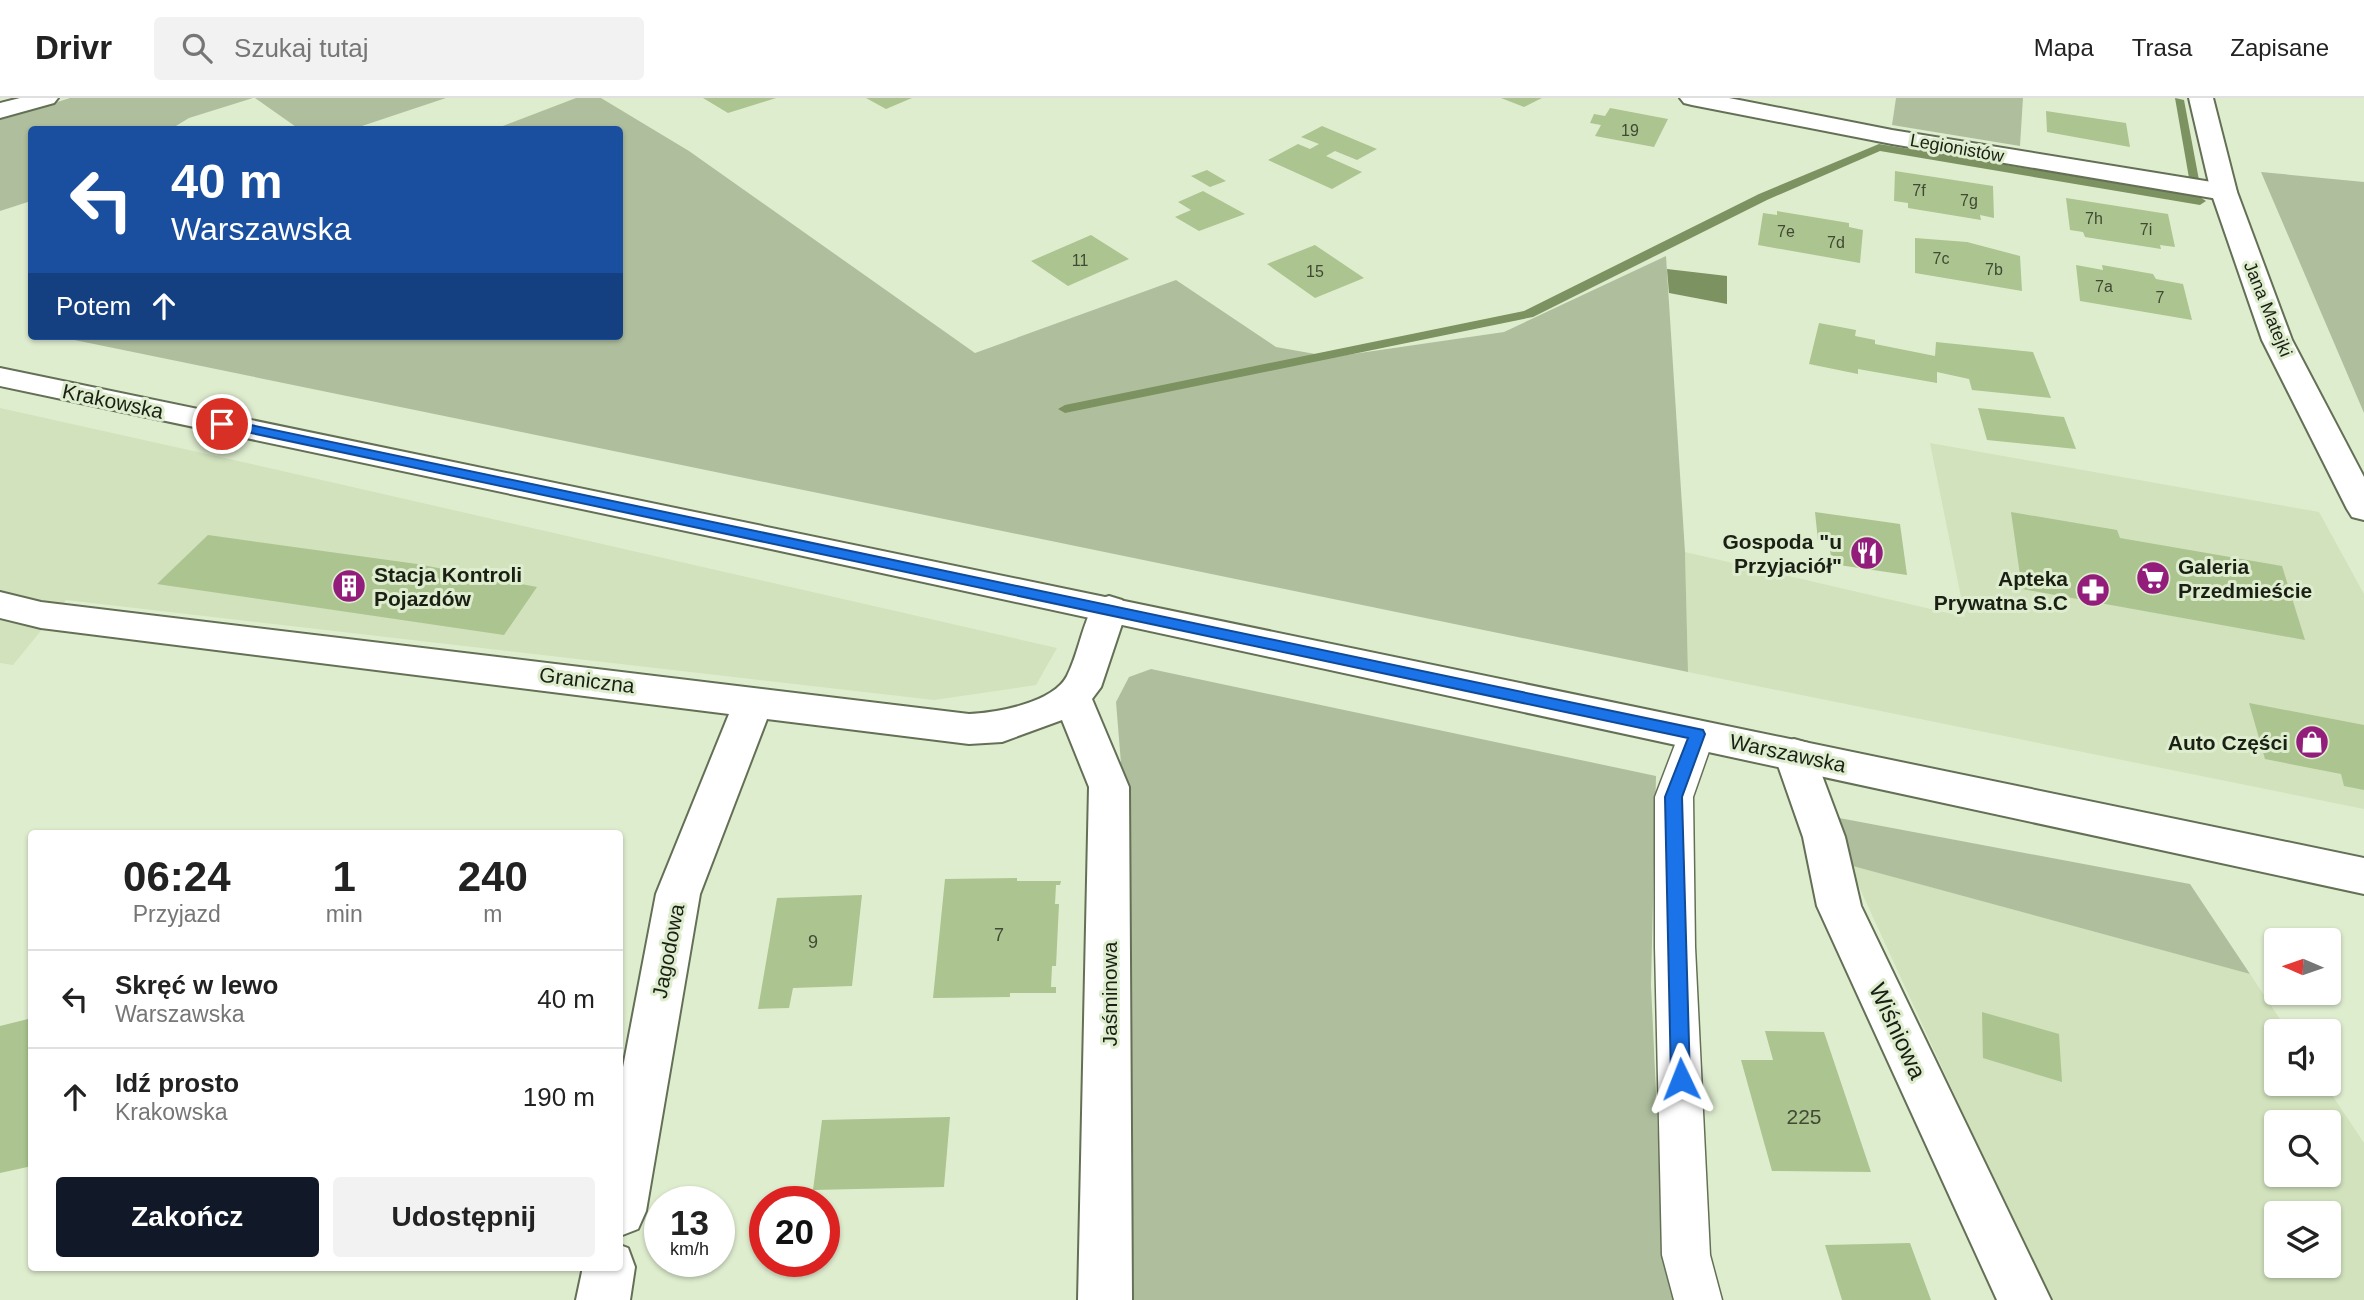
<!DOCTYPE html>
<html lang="pl">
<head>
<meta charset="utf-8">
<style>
	body { margin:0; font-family:Helvetica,sans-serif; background:#f2f2f2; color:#222; height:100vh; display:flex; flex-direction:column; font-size:26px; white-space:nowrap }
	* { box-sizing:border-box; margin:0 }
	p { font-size:23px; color:#767676 }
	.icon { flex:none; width:38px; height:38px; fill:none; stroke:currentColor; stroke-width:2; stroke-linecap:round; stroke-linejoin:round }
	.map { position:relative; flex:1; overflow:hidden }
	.panel { position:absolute; left:28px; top:732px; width:595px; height:441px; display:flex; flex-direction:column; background:#fff; border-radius:7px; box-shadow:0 2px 5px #0004 }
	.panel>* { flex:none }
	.hud { position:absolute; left:28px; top:28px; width:595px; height:214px; border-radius:7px; box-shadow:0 2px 5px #0004; background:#1a4fa0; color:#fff; overflow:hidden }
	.needle { width:46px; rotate:272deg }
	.fabs { position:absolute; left:2264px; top:830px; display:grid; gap:14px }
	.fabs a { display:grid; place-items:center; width:77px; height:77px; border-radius:7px; background:#fff; box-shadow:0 2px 5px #0004; font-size:35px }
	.speed { position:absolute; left:644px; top:1088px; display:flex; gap:14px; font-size:35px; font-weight:700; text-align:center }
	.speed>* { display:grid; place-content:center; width:91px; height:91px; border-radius:50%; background:#fff; box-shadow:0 2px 5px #0004; line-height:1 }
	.speed small { font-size:18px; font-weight:400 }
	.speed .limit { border:10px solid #d22; background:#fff; color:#111 }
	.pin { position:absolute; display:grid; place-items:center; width:60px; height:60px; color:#fff; margin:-30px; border:4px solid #fff; border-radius:50%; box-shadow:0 2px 7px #0007 }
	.me { position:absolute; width:77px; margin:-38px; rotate:358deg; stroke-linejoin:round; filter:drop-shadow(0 0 5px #0008) }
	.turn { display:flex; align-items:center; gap:24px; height:147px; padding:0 28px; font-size:32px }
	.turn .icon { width:91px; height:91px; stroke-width:2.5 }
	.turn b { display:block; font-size:49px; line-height:60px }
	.then { display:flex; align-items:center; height:66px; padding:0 28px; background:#0003; gap:14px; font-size:26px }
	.eta { display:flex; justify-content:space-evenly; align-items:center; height:119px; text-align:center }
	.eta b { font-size:42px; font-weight:600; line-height:49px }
	.primary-button { display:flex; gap:14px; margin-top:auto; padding:14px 28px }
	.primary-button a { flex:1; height:80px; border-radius:7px; background:#111827; color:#fff; font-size:28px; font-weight:600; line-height:80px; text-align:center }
	.primary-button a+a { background:#f2f2f2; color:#222 }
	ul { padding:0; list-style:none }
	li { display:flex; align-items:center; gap:21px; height:98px; padding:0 28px; border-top:2px solid #e0e0e0 }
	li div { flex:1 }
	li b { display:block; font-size:26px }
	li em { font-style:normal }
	header { display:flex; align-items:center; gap:42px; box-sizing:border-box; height:98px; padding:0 35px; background:#fff; border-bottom:2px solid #e0e0e0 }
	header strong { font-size:33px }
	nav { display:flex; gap:38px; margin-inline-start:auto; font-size:24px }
	.search { width:490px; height:63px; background:#f2f2f2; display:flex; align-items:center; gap:18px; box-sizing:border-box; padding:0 24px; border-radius:7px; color:#767676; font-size:26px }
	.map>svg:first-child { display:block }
	.built { fill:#d1e2bd; fill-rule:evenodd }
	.green { fill:#afbf9e }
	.water { fill:#7c9260 }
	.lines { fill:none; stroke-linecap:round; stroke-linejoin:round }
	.stream { fill:#7c9260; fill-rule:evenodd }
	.building { fill:#acc48f }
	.service-casing { stroke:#647056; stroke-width:3 }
	.minor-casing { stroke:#647056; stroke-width:4 }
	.tertiary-casing { stroke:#647056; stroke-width:4 }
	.secondary-casing { stroke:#647056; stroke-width:4 }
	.service { fill:#fff; fill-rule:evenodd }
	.minor { fill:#fff; fill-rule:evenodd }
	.tertiary { fill:#fff; fill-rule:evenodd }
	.secondary { fill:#fff; fill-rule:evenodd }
	.route { fill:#1a73e8; stroke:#114b97; stroke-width:2 }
	.labels { text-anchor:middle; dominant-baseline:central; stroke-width:6; stroke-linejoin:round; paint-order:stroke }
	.far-number-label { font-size:16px; fill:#3f4934 }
	.far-street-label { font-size:18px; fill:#1b2015; stroke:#dfedcf }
	.number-label { font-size:18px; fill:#3f4934 }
	.street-label { font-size:21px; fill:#1b2015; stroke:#dfedcf }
	.poi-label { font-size:21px; font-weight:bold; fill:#1b2015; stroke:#dfedcf; text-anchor:end }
	.near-number-label { font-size:21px; fill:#3f4934 }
	.near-street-label { font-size:24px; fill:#1b2015; stroke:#dfedcf }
</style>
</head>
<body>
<header>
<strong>Drivr</strong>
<div class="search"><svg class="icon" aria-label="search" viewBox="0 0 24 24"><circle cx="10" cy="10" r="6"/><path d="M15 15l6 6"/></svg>Szukaj tutaj</div>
<nav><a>Mapa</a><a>Trasa</a><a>Zapisane</a></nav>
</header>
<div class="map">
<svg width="2364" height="1202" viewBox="0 0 2364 1202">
	<rect width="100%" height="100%" fill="#dfedcf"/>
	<path class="built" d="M 0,310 L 278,372 L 1057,550 L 1036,587 L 934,602 L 66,502 L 13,567 L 0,565 Z
		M 1930,345 L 2319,414 L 2364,496 L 2364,711 L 1688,574 L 1685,454 L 1965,519 Z
		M 1849,767 L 2250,876 L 2288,933 L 2277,933 L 2277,985 L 2324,985 L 2364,1045 L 2364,1202 L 2049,1202 ZM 2277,1024 L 2329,1024 L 2329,1076 L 2277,1076 ZM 2277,1115 L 2329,1115 L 2329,1167 L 2277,1167 Z"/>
	<path class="green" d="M 70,0 L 253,0 L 189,20 L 171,31 L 32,32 L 31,103 L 0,113 L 0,22 Z
		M 255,0 L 446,0 L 350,32 L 299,31 Z
		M 576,0 L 601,0 L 689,53 L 975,255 L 1176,182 L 1276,249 L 1332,259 L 1504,234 L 1666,158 L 1685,454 L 1688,574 L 55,238 L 620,238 L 620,32 L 495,31 Z
		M 1896,0 L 2023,0 L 2020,48 L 1892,27 Z
		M 2261,74 L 2364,84 L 2364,315 Z
		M 1151,571 L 1656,678 L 1651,887 L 1664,1167 L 1673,1202 L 1134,1202 L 1123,690 L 1116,604 L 1129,579 Z
		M 1834,719 L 2190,786 L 2250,876 L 1849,767 Z"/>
	<path class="water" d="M 1667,171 L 1727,178 L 1727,206 L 1669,195 Z"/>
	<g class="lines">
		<path class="stream" d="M 2175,0 L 2184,2 L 2199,82 L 2189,80 Z
			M 1879,46 L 2200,99 L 2206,103 L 2200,107 L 1880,53 L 1767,102 L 1533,219 L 1065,315 L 1058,311 L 1065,307 L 1524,213 L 1759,96 Z"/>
	</g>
	<path class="building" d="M 703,0 L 776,0 L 728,15 Z
		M 866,0 L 912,0 L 886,11 Z
		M 1501,0 L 1542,0 L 1524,9 Z
		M 1610,10 L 1668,21 L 1654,49 L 1595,38 L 1601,27 L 1590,25 L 1594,16 L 1605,18 Z
		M 2046,13 L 2126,25 L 2130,49 L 2047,34 Z
		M 1322,28 L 1377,51 L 1357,62 L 1335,53 L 1326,58 L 1362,74 L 1332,91 L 1268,62 L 1298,46 L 1310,51 L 1319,46 L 1301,39 Z
		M 1207,72 L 1226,83 L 1210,89 L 1191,78 Z
		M 1895,73 L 1993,88 L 1994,120 L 1980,117 L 1981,122 L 1908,110 L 1908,105 L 1894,103 Z
		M 1203,93 L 1245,116 L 1199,133 L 1175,119 L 1191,112 L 1178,104 Z
		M 2066,100 L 2168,116 L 2175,149 L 2160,147 L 2161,151 L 2085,139 L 2083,134 L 2070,132 Z
		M 1777,113 L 1849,125 L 1849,129 L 1863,132 L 1860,165 L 1758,147 L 1763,115 L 1777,117 Z
		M 1091,137 L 1129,161 L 1068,188 L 1031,163 Z
		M 1915,140 L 1967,144 L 2020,158 L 2022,193 L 1915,175 Z
		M 1315,147 L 1364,180 L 1315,200 L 1267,166 Z
		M 2076,167 L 2103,172 L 2102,167 L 2153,176 L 2156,181 L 2183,186 L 2192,222 L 2080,203 Z
		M 1819,225 L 1856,232 L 1855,238 L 1875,242 L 1875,246 L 1935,258 L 1936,244 L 2033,254 L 2051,300 L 1972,292 L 1969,281 L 1937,274 L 1937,285 L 1858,271 L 1858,276 L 1809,266 Z
		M 1978,310 L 2064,319 L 2076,351 L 1987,342 Z
		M 1815,414 L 1900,426 L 1907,477 L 1832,466 L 1829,445 L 1818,443 Z
		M 2011,414 L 2117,432 L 2120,440 L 2282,468 L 2305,542 L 2022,491 Z
		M 208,437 L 417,466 L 537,489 L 504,537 L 157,486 Z
		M 2249,605 L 2364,627 L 2364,692 L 2344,688 L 2341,676 L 2265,661 Z
		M 1017,780 L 1017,783 L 1061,783 L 1060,787 L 1056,787 L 1055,806 L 1059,806 L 1056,868 L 1052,868 L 1051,889 L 1056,889 L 1056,895 L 1010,895 L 1010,899 L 933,900 L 945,781 Z
		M 862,797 L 852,888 L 793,890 L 789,910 L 758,911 L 777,800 Z
		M 1982,914 L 2059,936 L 2062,984 L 1983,960 Z
		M 32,920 L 32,1068 L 0,1075 L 0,928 Z
		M 1765,933 L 1824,934 L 1871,1074 L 1772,1073 L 1741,962 L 1773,962 Z
		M 950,1019 L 944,1089 L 813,1092 L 822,1022 Z
		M 1910,1145 L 1931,1202 L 1842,1202 L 1825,1147 Z"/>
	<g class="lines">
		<g class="service-casing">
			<path id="service" d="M 1697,622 L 1710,626 L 1715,636 L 1693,699 L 1695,849 L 1710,1157 L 1722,1202 L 1674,1202 L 1662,1157 L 1655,849 L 1655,699 L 1679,636 L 1684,626 Z"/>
		</g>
		<g class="minor-casing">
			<path id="minor" d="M 20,0 L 58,0 L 54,5 L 0,20 L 0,5 Z
				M 1680,0 L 1729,0 L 1892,32 L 2224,86 L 2233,88 L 2237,94 L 2233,100 L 2224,102 L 1892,46 L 1692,7 L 1684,5 Z
				M 0,494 L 41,504 L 969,616 C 996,615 1053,605 1067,578 C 1079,554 1082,526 1096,502 L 1109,498 L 1122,502 L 1127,511 L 1101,589 L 1092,601 L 1129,689 L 1132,1202 L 1078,1202 L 1089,689 L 1062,622 L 1002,644 L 969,646 L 767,621 L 700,796 L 646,1113 L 638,1131 L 620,1138 L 620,985 L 656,796 L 729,616 L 41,530 L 0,520 Z
				M 1794,641 L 1808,645 L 1814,656 L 1845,739 L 1861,808 L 2051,1202 L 1997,1202 L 1817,808 L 1803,739 L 1774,656 L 1780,645 Z
				M 620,1147 L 628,1150 L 635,1169 L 630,1202 L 576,1202 L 583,1169 L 620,1169 Z"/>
		</g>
		<g class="tertiary-casing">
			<path id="tertiary" d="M 2189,0 L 2213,0 L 2237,94 L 2292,242 L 2364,379 L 2364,422 L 2352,419 L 2347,411 L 2262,242 L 2211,94 Z"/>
		</g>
		<g class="secondary-casing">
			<path id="secondary" d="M 0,270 L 2364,760 L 2364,796 L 771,451 L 0,288 Z"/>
		</g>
		<use href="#service" class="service"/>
		<use href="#minor" class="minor"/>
		<use href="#tertiary" class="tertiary"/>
		<use href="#secondary" class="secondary"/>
	</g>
	<path class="route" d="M 222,321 L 1703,632 L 1705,636 L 1682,699 L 1690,981 L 1688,988 L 1681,991 L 1674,988 L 1671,981 L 1665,699 L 1688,640 L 218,328 L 216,326 Z"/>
	<defs>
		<g id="restaurant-disc" transform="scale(1.75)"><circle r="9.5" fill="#921d7b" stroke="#dfedcf"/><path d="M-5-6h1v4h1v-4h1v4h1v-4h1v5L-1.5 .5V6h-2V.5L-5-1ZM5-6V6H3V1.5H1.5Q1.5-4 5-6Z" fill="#fff"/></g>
		<g id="supermarket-disc" transform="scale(1.75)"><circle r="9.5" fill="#921d7b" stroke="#dfedcf"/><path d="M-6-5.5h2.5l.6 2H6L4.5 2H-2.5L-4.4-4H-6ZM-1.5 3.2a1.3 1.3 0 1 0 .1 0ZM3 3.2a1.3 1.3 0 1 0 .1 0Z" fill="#fff"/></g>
		<g id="building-disc" transform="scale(1.75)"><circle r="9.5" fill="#921d7b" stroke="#dfedcf"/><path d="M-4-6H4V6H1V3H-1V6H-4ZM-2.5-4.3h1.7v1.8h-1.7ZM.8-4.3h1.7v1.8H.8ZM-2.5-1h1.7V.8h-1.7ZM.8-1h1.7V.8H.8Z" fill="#fff"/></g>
		<g id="pharmacy-disc" transform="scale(1.75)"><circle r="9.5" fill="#921d7b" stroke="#dfedcf"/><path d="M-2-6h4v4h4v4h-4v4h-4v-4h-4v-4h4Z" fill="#fff"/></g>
		<g id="shop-disc" transform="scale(1.75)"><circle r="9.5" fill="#921d7b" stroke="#dfedcf"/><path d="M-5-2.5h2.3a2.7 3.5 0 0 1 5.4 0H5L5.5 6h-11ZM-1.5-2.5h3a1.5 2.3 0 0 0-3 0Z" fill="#fff"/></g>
	</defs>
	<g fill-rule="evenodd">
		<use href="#restaurant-disc" x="1867" y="455"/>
		<use href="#supermarket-disc" x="2153" y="480"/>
		<use href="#building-disc" x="349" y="488"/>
		<use href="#pharmacy-disc" x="2093" y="492"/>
		<use href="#shop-disc" x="2312" y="644"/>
	</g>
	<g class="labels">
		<g class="far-number-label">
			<text x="1630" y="32">19</text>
			<text x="1919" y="92">7f</text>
			<text x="1969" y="102">7g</text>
			<text x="2094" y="120">7h</text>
			<text x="2146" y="131">7i</text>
			<text x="1786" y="133">7e</text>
			<text x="1836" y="144">7d</text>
			<text x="1941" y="160">7c</text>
			<text x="1080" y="162">11</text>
			<text x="1994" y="171">7b</text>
			<text x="1315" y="173">15</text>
			<text x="2104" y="188">7a</text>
			<text x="2160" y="199">7</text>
		</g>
		<g class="far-street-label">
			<text transform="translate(1957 50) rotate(10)">Legionistów</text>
			<text transform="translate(2268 211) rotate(68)">Jana Matejki</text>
		</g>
		<g class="number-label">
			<text x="999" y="837">7</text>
			<text x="813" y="844">9</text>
		</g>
		<g class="street-label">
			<text transform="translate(113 303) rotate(12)">Krakowska</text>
			<text transform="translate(587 582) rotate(7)">Graniczna</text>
			<text transform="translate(1788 655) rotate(12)">Warszawska</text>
			<text transform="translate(668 853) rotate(-79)">Jagodowa</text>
			<text transform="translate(1109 896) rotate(-90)">Jaśminowa</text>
		</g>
		<g class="poi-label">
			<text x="1842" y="443">Gospoda "u<tspan x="1842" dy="24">Przyjaciół"</tspan></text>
			<text x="2178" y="468" text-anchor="start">Galeria<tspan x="2178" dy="24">Przedmieście</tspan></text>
			<text x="374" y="476" text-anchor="start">Stacja Kontroli<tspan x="374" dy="24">Pojazdów</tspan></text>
			<text x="2068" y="480">Apteka<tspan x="2068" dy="24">Prywatna S.C</tspan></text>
			<text x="2288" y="644">Auto Części</text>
		</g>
		<g class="near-number-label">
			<text x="1804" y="1018">225</text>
		</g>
		<g class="near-street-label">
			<text transform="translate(1898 933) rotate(65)">Wiśniowa</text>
		</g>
	</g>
</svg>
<div class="fabs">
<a><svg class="needle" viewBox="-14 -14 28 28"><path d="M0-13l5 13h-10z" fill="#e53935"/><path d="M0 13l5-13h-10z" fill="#767676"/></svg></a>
<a><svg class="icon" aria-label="sound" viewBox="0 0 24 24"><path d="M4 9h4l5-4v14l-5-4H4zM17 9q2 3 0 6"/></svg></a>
<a><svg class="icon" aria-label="search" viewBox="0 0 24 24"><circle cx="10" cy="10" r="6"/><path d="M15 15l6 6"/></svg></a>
<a><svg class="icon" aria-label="layers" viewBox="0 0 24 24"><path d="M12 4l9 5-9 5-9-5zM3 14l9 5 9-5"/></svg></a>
</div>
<div class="speed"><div>13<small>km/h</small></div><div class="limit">20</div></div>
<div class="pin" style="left:222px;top:326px;background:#d93025"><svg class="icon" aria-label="arrive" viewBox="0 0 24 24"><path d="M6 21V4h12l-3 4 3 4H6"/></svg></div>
<svg class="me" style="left:1681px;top:981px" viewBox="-20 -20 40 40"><path d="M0-17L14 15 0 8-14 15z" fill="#1a73e8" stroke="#fff" stroke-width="4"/></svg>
<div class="hud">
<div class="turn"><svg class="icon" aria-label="left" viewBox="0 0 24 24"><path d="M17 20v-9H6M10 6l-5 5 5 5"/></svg><div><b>40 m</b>Warszawska</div></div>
<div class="then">Potem<svg class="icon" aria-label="ahead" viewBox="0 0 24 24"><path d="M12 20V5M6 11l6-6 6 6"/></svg></div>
</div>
<section class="panel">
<div class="eta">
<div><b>06:24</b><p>Przyjazd</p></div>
<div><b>1</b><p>min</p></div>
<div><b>240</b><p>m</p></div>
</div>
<ul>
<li><svg class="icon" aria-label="left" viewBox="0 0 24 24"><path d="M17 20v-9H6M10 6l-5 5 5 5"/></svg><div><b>Skręć w lewo</b><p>Warszawska</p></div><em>40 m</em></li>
<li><svg class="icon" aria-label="ahead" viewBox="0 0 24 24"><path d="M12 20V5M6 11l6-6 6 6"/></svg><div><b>Idź prosto</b><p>Krakowska</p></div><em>190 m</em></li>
</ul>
<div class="primary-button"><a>Zakończ</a><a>Udostępnij</a></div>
</section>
</div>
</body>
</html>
